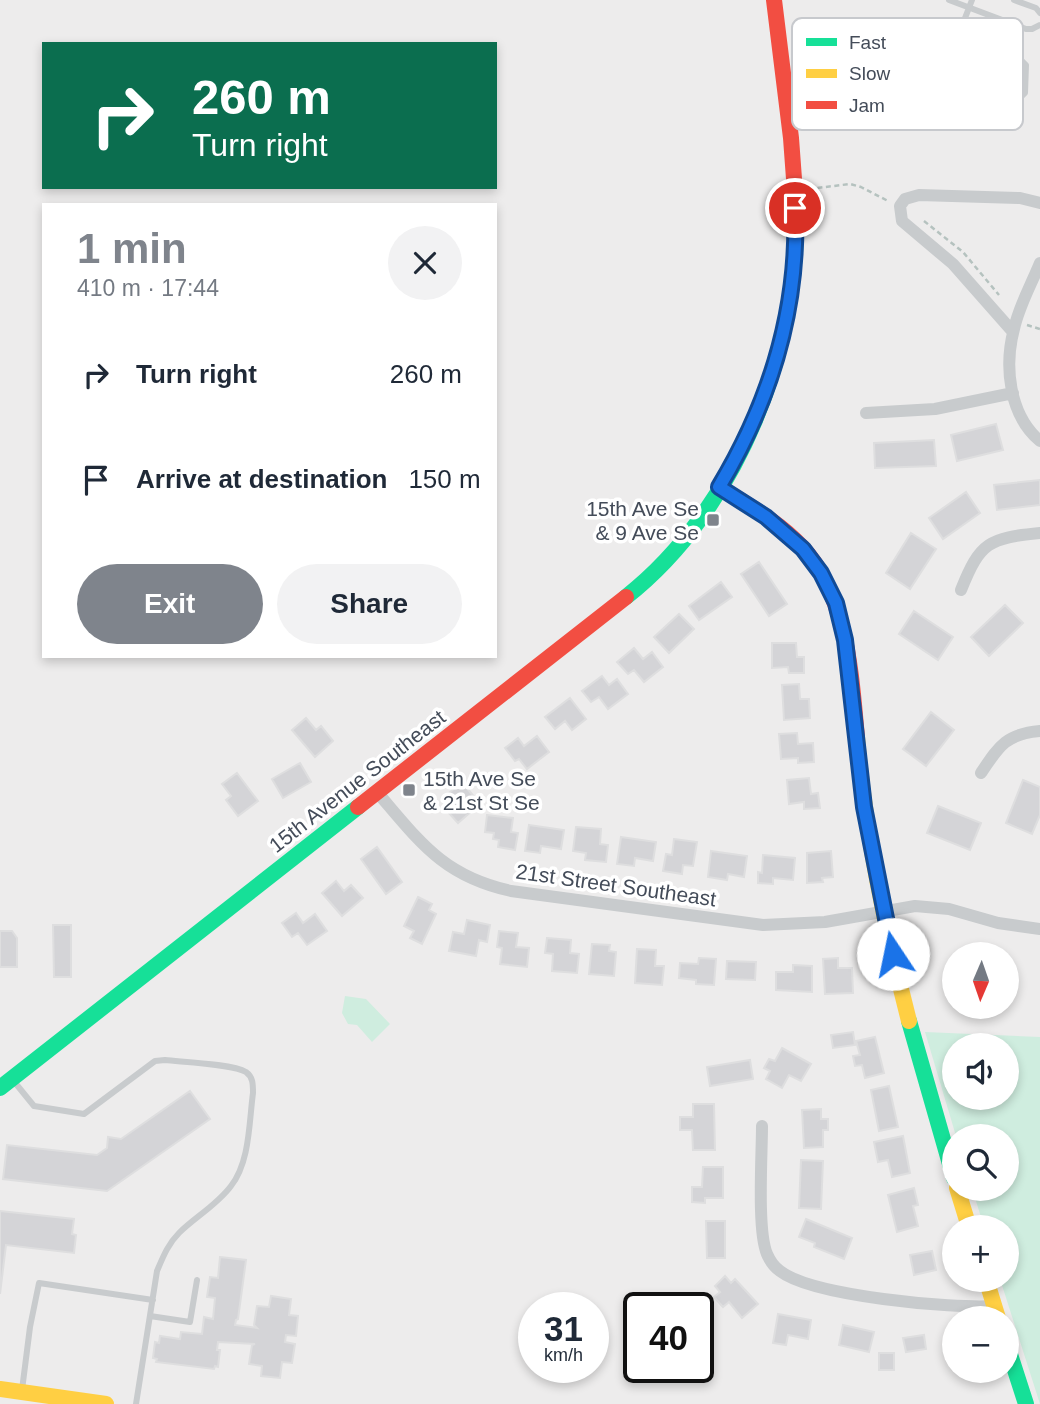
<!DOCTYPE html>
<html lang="en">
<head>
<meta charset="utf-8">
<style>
	body { margin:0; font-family:Arial,sans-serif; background:#f2f2f3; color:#1f2937; height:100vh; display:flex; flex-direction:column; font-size:26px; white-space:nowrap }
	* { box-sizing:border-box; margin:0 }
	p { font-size:23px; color:#747a83 }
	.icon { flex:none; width:38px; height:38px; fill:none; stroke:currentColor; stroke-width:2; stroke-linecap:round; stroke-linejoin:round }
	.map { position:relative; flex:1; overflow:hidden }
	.sheet { position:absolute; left:42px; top:203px; width:455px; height:455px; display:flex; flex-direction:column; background:#fff; border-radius:0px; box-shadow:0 4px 10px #0003 }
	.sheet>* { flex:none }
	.top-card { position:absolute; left:42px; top:42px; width:455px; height:147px; border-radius:0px; box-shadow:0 4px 10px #0003; background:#0b6e4f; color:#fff; overflow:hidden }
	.needle { width:46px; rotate:182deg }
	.fabs { position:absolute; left:942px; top:942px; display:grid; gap:14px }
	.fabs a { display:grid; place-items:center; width:77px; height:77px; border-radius:50%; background:#fff; box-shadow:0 4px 10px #0003; font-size:35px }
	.speed { position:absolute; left:518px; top:1292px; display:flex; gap:14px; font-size:35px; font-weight:700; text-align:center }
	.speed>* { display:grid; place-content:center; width:91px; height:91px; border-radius:50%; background:#fff; box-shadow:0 4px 10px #0003; line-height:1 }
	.speed small { font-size:18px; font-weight:400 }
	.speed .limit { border:4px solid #111; border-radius:10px; background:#fff; color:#111 }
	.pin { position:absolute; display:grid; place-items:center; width:60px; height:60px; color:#fff; margin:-30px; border:4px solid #fff; border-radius:50%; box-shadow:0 2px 7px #0007 }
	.me { position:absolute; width:77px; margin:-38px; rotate:349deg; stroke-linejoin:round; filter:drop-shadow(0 0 5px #0008) }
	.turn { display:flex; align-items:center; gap:24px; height:147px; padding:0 35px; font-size:32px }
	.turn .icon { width:91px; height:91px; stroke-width:2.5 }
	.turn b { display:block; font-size:49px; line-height:60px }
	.round { display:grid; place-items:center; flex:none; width:74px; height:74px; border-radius:37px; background:#f2f2f3 }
	.headline { display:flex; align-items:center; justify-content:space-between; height:119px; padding:0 35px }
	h1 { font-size:42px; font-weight:700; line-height:52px; color:#7f848c }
	.cta { display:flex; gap:14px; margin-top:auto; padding:14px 35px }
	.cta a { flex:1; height:80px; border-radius:42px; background:#7f848c; color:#fff; font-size:28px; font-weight:700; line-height:80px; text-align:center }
	.cta a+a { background:#f2f2f3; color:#1f2937 }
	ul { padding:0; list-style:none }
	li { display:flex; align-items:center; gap:21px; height:105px; padding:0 35px }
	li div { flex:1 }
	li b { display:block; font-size:26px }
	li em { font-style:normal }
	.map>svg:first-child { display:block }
	.green { fill:#cfeddf; fill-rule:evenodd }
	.building { fill:#d4d4d7; stroke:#dededf; stroke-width:2 }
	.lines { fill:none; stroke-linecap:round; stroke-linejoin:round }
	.path { stroke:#b5c2bf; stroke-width:2.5; stroke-dasharray:5 3.5; stroke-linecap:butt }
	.lane { stroke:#c8cbcd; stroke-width:6 }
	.street { stroke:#c8cbcd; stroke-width:12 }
	.fast { stroke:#16e098; stroke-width:16 }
	.slow { stroke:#ffcf43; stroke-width:16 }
	.jam { stroke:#f24e42; stroke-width:16 }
	.route-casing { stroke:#114b97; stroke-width:18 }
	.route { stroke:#1a73e8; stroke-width:12 }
	.poi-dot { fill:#7f848c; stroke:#fff; stroke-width:2.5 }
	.labels { text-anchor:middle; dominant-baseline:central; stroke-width:7; stroke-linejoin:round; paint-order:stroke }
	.poi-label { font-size:21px; fill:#444c59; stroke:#fff; text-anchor:end }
	.street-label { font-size:21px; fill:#444c59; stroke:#fff }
	.key { fill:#fff; stroke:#c7c9cd; stroke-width:2 }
	.key-label { font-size:19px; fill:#444c59 }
</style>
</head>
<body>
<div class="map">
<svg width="1040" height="1404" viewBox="0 0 1040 1404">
	<rect width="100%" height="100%" fill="#edecec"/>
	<path class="green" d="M 345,996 L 366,999 L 390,1024 L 372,1042 L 357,1025 L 348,1024 L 342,1013 Z
		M 925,1032 L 1040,1037 L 1040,1404 L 1000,1279 L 1006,1279 L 1006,1227 L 984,1227 L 972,1188 L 1006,1188 L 1006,1136 L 956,1136 ZM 954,1045 L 1006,1045 L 1006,1097 L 954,1097 Z"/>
	<path class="building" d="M 996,424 L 1003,450 L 957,461 L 951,435 Z
		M 934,440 L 936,466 L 875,468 L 874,443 Z
		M 1040,480 L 1040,505 L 997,510 L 994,485 Z
		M 966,492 L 980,513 L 943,539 L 929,518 Z
		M 911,533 L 936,549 L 910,589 L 886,573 Z
		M 759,562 L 787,604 L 769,616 L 741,574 Z
		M 721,582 L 732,597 L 699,620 L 689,606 Z
		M 1005,605 L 1023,623 L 989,656 L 971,637 Z
		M 914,611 L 953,637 L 938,660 L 899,634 Z
		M 679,614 L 694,629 L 669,653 L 654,637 Z
		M 772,643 L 796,643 L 797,657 L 804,657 L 804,673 L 789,673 L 788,667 L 772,668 Z
		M 634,648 L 643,659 L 652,652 L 663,667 L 644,682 L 634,670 L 628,674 L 617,662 Z
		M 602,676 L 609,685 L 617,679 L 628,694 L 608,709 L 599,697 L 591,702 L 582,691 Z
		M 799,684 L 800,699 L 809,699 L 810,718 L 784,720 L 782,685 Z
		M 570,698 L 586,719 L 572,730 L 565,721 L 555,729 L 545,717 Z
		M 931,712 L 954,730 L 926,766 L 903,749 Z
		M 306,718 L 316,730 L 321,726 L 333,741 L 315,757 L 292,730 Z
		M 797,733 L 798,744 L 813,743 L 814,762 L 798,763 L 798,758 L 781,759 L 779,734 Z
		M 537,736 L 549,752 L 527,769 L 519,759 L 515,761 L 505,748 L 518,738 L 524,746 Z
		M 300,763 L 311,782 L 283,798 L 272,779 Z
		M 237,773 L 258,801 L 238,816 L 226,800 L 231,796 L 222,784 Z
		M 809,778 L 811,794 L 818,793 L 820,808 L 804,809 L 804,802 L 789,804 L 787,780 Z
		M 1023,780 L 1040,787 L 1040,815 L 1032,834 L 1006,823 Z
		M 462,782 L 480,804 L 458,823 L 447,811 L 452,808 L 443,798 Z
		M 938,806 L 981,823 L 970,850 L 927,833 Z
		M 487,815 L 513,818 L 511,832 L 518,833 L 515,850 L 498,847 L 499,840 L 493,839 L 494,833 L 485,832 Z
		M 529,825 L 564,830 L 561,849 L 541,846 L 540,853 L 525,851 Z
		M 576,827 L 601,829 L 600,844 L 608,845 L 606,862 L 585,860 L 586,853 L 573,851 Z
		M 621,837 L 656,842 L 653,861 L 635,858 L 634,866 L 617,864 Z
		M 674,839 L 697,842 L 693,866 L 683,865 L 682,874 L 663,871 L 666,854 L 672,855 Z
		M 377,847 L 402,882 L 386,894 L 361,859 Z
		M 711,851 L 747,856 L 744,877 L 728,874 L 727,880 L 708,877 Z
		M 831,851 L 833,877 L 822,878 L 823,882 L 807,883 L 807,853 Z
		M 763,855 L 795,858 L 793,880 L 773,878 L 773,884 L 758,883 L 758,872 L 762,873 Z
		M 336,881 L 344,891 L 351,885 L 363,898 L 342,916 L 322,893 Z
		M 418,897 L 432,904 L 429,910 L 436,914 L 422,944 L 410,938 L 414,931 L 404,926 Z
		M 296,913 L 303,923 L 315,914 L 327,931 L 307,945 L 298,933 L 292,937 L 282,923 Z
		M 467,920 L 490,925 L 487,942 L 479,940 L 476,956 L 449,951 L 453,932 L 464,934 Z
		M 53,925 L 71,925 L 71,977 L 54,977 Z
		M 0,931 L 12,931 L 17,938 L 17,967 L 0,967 Z
		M 499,931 L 518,933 L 516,947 L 529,948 L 527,967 L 500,964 L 502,948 L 497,947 Z
		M 547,938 L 571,940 L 570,953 L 579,954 L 577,973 L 552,971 L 553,954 L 545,953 Z
		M 592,944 L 610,945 L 609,951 L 616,952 L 614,976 L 589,974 Z
		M 637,949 L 656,950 L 655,966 L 664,966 L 662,985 L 635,983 Z
		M 699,958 L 716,959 L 714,985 L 696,984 L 696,980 L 679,978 L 680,963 L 698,964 Z
		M 838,958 L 838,968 L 852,968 L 853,993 L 825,994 L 823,959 Z
		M 727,961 L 756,962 L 755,980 L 726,979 Z
		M 793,965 L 812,966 L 812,992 L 776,990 L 776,972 L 793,972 Z
		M 853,1032 L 855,1045 L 833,1048 L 831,1035 Z
		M 875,1037 L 884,1073 L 865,1078 L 862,1065 L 855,1066 L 853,1056 L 860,1055 L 856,1041 Z
		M 782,1048 L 811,1064 L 801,1081 L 789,1075 L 782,1088 L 766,1079 L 770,1071 L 764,1068 L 769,1059 L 775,1061 Z
		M 750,1060 L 753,1079 L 710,1086 L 707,1067 Z
		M 889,1086 L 898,1127 L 879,1131 L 871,1090 Z
		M 190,1091 L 210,1119 L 107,1191 L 3,1179 L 7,1145 L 97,1155 L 107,1148 L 108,1137 L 121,1139 Z
		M 693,1104 L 714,1104 L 715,1150 L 693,1150 L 692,1130 L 680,1130 L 680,1117 L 693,1117 Z
		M 821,1109 L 821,1119 L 828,1119 L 828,1130 L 823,1130 L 823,1147 L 804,1148 L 802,1110 Z
		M 903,1136 L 910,1173 L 892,1177 L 888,1160 L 878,1162 L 874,1142 Z
		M 801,1160 L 823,1161 L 821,1209 L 799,1208 Z
		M 703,1167 L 723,1167 L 723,1198 L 705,1198 L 705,1203 L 692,1202 L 692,1187 L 702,1187 Z
		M 914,1188 L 918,1205 L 913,1206 L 918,1226 L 897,1232 L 888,1195 Z
		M 0,1211 L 74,1219 L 72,1234 L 76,1235 L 74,1253 L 6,1245 L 0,1294 Z
		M 806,1219 L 852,1238 L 844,1259 L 814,1247 L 815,1243 L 799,1237 Z
		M 706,1221 L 725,1221 L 725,1258 L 707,1258 Z
		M 932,1251 L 936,1270 L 914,1275 L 910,1255 Z
		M 220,1257 L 246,1260 L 238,1319 L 236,1320 L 235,1325 L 257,1328 L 254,1325 L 257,1306 L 269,1307 L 271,1296 L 291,1299 L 289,1315 L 298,1316 L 296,1336 L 286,1335 L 285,1342 L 295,1344 L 292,1363 L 282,1362 L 280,1378 L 261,1376 L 262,1366 L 249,1364 L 252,1345 L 255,1344 L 218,1342 L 217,1350 L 220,1350 L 218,1367 L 215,1366 L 214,1369 L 156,1362 L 157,1359 L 153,1358 L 155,1342 L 159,1343 L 160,1336 L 180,1339 L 181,1332 L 202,1334 L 204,1317 L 213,1319 L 215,1298 L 207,1297 L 210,1277 L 218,1278 Z
		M 725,1276 L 731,1283 L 735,1279 L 758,1304 L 742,1318 L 729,1302 L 723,1307 L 714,1297 L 720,1292 L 715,1286 Z
		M 778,1314 L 811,1320 L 808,1339 L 788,1335 L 786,1345 L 773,1343 Z
		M 843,1325 L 874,1332 L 869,1352 L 839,1345 Z
		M 924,1335 L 926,1349 L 906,1352 L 903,1338 Z
		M 879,1353 L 894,1353 L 894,1370 L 879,1370 Z"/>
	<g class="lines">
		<path class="path" d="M 809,189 L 850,184 L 861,187 L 888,201
			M 924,221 L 963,252 L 999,295
			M 1027,325 L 1040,329"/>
		<path class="lane" d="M 949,0 L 1026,29 L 1032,29 L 1040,25
			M 1014,0 L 1036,8 L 1040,13
			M 950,59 L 1022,61 L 1026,65 L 1025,93 L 1021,97 L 947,95 L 943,92 L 943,75 L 972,0
			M 12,1079 L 34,1106 L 84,1114 L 155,1061 L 165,1060 C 183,1062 233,1064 246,1072 C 253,1077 253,1084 253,1093 C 249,1122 250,1162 231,1186 C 217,1205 195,1217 179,1233 C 168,1244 163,1257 157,1271 L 136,1404
			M 150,1316 L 190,1322 L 197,1280
			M 22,1390 L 30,1327 L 39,1283 L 153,1300"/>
		<path class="street" d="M 1040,263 C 1031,285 1019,306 1014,329 C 1004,366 1009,415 1040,441
			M 1013,332 L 953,264 L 902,221 L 900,206 L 905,199 L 919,195 L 1020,198 L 1040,203
			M 866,413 L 935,409 L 1013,393
			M 961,590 C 980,542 989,538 1040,533
			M 981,773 C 999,746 1006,734 1040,731
			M 377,792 C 420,842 443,876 511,891 L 763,925 L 825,922 L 915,906 L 949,909 L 998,923 L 1040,929
			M 762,1126 C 762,1155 757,1231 767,1254 C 770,1261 774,1267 780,1271 C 812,1296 952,1309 995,1306"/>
		<path class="fast" d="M 626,597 C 739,508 800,346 796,206
			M 909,1021 L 954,1178
			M 0,1088 L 358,807
			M 1006,1342 L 1026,1404"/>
		<path class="slow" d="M 857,737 C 865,833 885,928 909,1021
			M 957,1188 L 969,1227
			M 986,1279 L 998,1318
			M 0,1389 L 106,1404"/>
		<path class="jam" d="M 774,0 L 791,138 L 796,206
			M 719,487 C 748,505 779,522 802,547 C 848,597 851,674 857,737
			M 358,807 L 626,597"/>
	</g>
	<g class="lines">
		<g class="route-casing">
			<path id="route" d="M 795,208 C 799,308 770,402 719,487 L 766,517 L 803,549 L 821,573 L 836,603 L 845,640 L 864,807 L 893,954"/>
		</g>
		<use href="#route" class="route"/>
	</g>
	<g class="poi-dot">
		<rect x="706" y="513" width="14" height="14" rx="3.5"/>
		<rect x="402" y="783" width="14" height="14" rx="3.5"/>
	</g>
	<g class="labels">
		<g class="poi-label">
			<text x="699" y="508">15th Ave Se<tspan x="699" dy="24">&amp; 9 Ave Se</tspan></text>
			<text x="423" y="778" text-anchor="start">15th Ave Se<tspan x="423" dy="24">&amp; 21st St Se</tspan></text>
		</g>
		<g class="street-label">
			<text transform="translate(357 781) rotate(-38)">15th Avenue Southeast</text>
			<text transform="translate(616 885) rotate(8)">21st Street Southeast</text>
		</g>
	</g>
	<rect x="792" y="18" width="231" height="112" rx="10" class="key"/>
	<rect x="806" y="38" width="31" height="8" fill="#16e098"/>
	<rect x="806" y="69" width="31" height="9" fill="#ffcf43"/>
	<rect x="806" y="101" width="31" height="8" fill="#f24e42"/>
	<g class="key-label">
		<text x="849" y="49">Fast</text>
		<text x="849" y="80">Slow</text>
		<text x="849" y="112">Jam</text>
	</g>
</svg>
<div class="fabs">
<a><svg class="needle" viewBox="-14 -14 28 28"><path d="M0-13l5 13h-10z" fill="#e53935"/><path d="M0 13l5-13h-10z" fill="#747a83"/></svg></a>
<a><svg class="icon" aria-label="sound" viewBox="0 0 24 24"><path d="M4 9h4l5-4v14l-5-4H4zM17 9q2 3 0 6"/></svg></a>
<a><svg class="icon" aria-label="search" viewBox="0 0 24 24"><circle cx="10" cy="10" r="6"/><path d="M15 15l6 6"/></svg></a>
<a>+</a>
<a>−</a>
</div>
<div class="speed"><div>31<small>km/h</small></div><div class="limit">40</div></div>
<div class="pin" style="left:795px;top:208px;background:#d93025"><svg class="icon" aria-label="arrive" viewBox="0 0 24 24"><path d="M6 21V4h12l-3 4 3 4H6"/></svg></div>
<svg class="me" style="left:893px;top:954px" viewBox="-20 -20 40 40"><circle r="19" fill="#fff"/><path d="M0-13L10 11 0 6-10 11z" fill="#1a73e8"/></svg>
<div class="top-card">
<div class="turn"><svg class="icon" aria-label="right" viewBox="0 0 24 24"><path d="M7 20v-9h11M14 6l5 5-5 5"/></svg><div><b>260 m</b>Turn right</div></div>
</div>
<section class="sheet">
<div class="headline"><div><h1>1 min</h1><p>410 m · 17:44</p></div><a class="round"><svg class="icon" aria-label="close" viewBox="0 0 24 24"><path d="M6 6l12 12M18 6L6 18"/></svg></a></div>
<ul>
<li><svg class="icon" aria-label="right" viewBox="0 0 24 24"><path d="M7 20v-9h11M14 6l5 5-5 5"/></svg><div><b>Turn right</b></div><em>260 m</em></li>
<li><svg class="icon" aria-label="arrive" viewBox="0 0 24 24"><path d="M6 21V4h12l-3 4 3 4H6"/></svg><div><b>Arrive at destination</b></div><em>150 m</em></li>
</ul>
<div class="cta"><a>Exit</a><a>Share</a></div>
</section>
</div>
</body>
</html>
